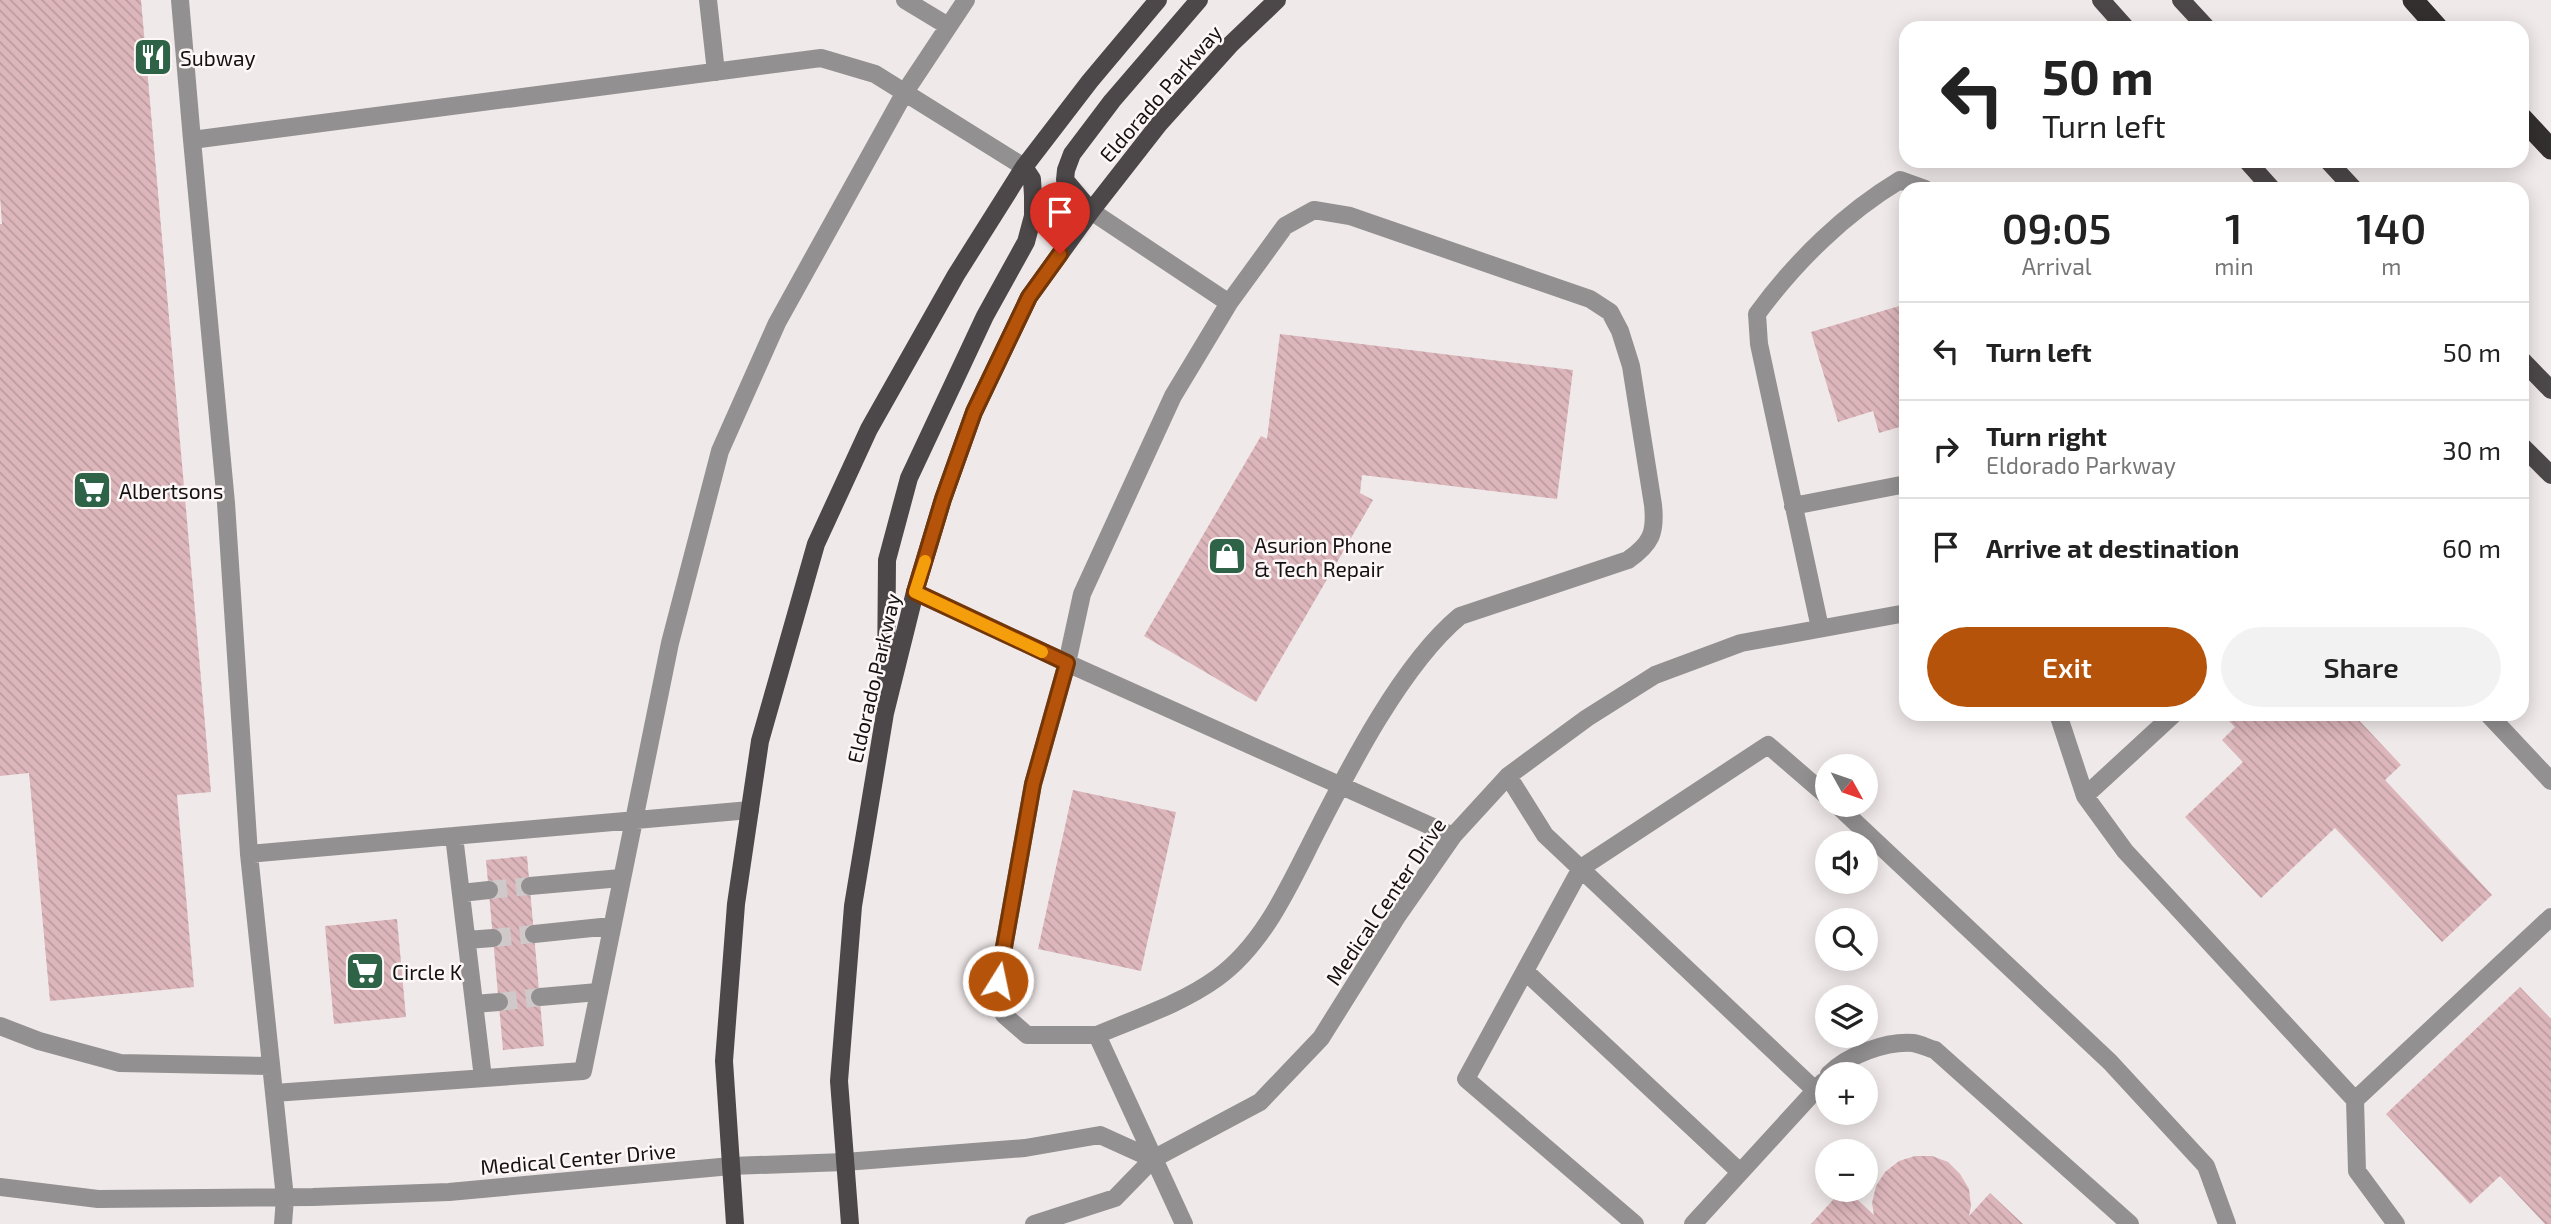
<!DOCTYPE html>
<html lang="en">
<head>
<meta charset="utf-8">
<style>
	body { margin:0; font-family:"Exo 2",sans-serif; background:#f2f2f2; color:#222; height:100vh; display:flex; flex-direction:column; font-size:26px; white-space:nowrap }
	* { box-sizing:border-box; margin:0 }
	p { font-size:23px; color:#767676 }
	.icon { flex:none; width:38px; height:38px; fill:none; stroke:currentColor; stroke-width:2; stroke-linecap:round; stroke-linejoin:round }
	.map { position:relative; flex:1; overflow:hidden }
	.panel { position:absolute; left:1899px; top:182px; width:630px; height:539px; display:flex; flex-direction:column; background:#fff; border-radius:21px; box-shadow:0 4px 18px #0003 }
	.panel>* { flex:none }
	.top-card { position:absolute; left:1899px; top:21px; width:630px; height:147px; border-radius:21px; box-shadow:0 4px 18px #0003; background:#fff; color:#222; overflow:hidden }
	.needle { width:46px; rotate:130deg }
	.tools { position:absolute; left:1815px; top:754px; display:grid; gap:14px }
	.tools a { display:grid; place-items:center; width:63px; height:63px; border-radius:50%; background:#fff; box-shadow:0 4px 18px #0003; font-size:35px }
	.pin { position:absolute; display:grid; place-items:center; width:60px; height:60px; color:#fff; margin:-72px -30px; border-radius:50% 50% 50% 0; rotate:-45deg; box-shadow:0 0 7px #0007 }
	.pin .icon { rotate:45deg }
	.me { position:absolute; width:77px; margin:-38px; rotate:10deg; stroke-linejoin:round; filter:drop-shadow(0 0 5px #0008) }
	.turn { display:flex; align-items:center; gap:24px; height:147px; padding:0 28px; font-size:32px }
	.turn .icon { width:91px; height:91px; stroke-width:2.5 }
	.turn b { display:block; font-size:49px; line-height:60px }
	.eta { display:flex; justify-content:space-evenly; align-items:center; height:119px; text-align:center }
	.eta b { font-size:42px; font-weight:600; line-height:49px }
	.button { display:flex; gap:14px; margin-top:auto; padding:14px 28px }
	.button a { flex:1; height:80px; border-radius:42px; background:#b45309; color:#fff; font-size:28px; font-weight:600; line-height:80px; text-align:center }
	.button a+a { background:#f2f2f2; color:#222 }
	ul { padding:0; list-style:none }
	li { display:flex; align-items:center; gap:21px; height:98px; padding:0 28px; border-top:2px solid #e0e0e0 }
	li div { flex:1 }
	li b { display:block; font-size:26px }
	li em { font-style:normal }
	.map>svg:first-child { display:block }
	.building { fill:url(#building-back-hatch) }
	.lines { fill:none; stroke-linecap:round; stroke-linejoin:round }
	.minor-tunnel { stroke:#cfc9ca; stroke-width:18; stroke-dasharray:18 9; stroke-linecap:butt }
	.minor { stroke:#939091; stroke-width:18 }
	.major { stroke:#4c4748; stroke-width:18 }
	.highway { stroke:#342f2f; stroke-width:21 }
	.route-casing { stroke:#753606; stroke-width:18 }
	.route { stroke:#b45309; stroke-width:12 }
	.slow { stroke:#f59e0b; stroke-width:12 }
	.labels { text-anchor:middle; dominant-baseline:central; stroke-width:5; stroke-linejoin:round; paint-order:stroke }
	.poi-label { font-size:21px; fill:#141112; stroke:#fef7f7; text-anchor:start }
	.street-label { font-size:21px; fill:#141112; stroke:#fef7f7 }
</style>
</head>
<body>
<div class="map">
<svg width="2551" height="1224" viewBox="0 0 2551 1224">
	<defs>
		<pattern id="building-back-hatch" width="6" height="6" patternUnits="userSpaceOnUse" patternTransform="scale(1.75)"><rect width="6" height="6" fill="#dcb6bb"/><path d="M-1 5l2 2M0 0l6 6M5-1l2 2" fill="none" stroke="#bc9ba0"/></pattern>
	</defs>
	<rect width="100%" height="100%" fill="#f0e9ea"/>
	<path class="building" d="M 0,0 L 141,0 L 211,792 L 177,795 L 194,987 L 50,1001 L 29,773 L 0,776 L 0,224 L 2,224 L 0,196 Z
		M 1906,304 L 1906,425 L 1879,433 L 1873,411 L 1838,422 L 1811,332 Z
		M 1280,334 L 1573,370 L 1557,499 L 1362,475 L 1360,493 L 1373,500 L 1256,702 L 1144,636 L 1261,436 L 1267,439 Z
		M 2231,714 L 2353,714 L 2401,765 L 2385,780 L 2492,895 L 2442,942 L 2335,828 L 2261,898 L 2185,817 L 2243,762 L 2222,740 L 2235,727 L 2226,718 Z
		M 1073,790 L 1176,812 L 1141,971 L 1038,949 Z
		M 527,856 L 544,1046 L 503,1050 L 486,860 Z
		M 397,919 L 406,1017 L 334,1024 L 325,926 Z
		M 2520,987 L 2551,1019 L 2551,1224 L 2545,1224 L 2500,1176 L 2470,1204 L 2386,1114 Z
		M 1915,1156 L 1932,1156 L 1948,1162 L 1960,1174 L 1969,1189 L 1971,1206 L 1969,1216 L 1990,1193 L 2023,1224 L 1811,1224 L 1842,1190 L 1847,1190 L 1874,1215 L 1872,1203 L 1876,1186 L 1885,1172 L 1899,1161 Z"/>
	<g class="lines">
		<path class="minor-tunnel" d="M 489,890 L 530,886
			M 493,938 L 534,934
			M 499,1002 L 540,997"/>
		<path class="minor" d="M 180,0 L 192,140 L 821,58 L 875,74 L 1024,167
			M 708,0 L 716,72
			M 905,0 L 948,26
			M 192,140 L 226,503 L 249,854 L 285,1198 L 283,1224
			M 1091,211 L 1229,303
			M 1793,506 L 1906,484
			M 915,592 L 1067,663 L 1453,836
			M 1820,628 L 1759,344 L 1757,314 C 1795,262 1845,213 1900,180 L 1925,189
			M 2058,714 L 2085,796 L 2125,851 L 2355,1100 L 2551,917
			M 2488,714 L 2551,781
			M 1508,776 L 1545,835 L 1815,1090
			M 2085,796 L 2174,714
			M 1837,805 L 2110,1062 L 2206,1166 L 2227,1224
			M 454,836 L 483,1078
			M 249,854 L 750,810
			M 530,886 L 621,878
			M 461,893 L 489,890
			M 534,934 L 611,926
			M 467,940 L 493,938
			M 1525,971 L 1740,1172
			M 540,997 L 598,992
			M 474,1004 L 499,1002
			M 0,1026 L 39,1041 L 120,1063 L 271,1066
			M 1097,1035 C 1137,1018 1181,1004 1217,978 C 1264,944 1289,886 1315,835 C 1349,768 1402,664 1460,616 L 1628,560 C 1651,544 1656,533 1653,505 L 1631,366 L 1620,331 L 1610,312 L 1590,299 L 1350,216 L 1314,210 L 1285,226 L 1229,303 L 1173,396 L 1082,594 L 1067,663 L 1033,784 L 998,980 L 1004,1015 L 1027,1035 L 1097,1035 L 1184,1224
			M 1829,1074 C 1848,1055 1886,1041 1913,1043 C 1920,1044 1928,1048 1935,1050 L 2130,1224
			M 274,1093 L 583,1071 L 670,643 L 720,451 L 777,323 L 905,92 L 966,0
			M 2355,1100 L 2357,1171 L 2396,1224
			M 0,1187 L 98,1199 L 313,1197 L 449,1192 L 731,1166 L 845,1162 L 1025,1148 L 1100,1135 L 1153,1159
			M 1034,1224 L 1115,1198 L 1153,1159 L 1260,1102 L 1321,1038 L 1398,915 L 1453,836 L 1508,776 L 1587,718 L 1655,675 L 1741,643 L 1906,613
			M 1635,1224 L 1466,1079 L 1581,868 L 1768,745 L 1827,796
			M 1693,1224 L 1823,1082"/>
		<path class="major" d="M 2101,0 L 2126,28
			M 2181,0 L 2207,28
			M 2247,161 L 2272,189
			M 2328,161 L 2354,189
			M 1091,211 L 1065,180 L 1066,170 L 1072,154 L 1112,101 L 1199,0
			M 2522,360 L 2551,390
			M 2522,446 L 2551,475
			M 886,682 L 887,560 L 909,478 L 985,316 L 1026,242 L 1033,216 L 1033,196 L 1032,179 L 1024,167
			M 735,1224 L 724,1061 L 736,904 L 760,741 L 816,544 L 869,429 L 956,275 L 1024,167 L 1090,81 L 1158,0
			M 850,1224 L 839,1081 L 853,906 L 885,713 L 915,592 L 943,499 L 974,412 L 1029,297 L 1091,211 L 1159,124 L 1231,44 L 1277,0"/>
		<path class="highway" d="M 2413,0 L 2438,28
			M 2522,118 L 2551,149"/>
	</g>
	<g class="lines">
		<g class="route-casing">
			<path id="route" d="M 998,981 L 1033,784 L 1067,663 L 915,592 L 943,499 L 974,412 L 1029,297 L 1060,254"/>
		</g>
		<use href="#route" class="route"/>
		<path class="slow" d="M 925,561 L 915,592 L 1042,652"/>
	</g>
	<defs>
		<g id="restaurant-square" transform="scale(2.0125)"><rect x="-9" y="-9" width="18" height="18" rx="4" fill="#2f6348" stroke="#fef7f7"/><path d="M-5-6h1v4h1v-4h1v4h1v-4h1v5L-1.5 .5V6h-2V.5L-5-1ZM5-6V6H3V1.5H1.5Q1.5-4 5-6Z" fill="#fff"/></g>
		<g id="supermarket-square" transform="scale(2.0125)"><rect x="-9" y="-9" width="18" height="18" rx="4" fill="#2f6348" stroke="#fef7f7"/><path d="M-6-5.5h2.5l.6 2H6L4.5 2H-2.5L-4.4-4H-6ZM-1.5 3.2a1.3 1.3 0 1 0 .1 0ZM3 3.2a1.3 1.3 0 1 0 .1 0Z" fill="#fff"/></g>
		<g id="shop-square" transform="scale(2.0125)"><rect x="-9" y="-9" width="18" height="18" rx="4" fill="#2f6348" stroke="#fef7f7"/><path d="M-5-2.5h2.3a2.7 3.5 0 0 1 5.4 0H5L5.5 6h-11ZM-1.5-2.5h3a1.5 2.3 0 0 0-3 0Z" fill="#fff"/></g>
	</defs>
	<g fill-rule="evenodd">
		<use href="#restaurant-square" x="153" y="57"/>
		<use href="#supermarket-square" x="92" y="490"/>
		<use href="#shop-square" x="1227" y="556"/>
		<use href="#supermarket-square" x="365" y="971"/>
	</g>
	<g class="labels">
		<g class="poi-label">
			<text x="180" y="57">Subway</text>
			<text x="119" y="490">Albertsons</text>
			<text x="1254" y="544">Asurion Phone<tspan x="1254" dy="24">&amp; Tech Repair</tspan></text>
			<text x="392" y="971">Circle K</text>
		</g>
		<g class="street-label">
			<text transform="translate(1160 93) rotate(-49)">Eldorado Parkway</text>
			<text transform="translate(873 678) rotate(-77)">Eldorado Parkway</text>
			<text transform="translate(1385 901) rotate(-56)">Medical Center Drive</text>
			<text transform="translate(578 1158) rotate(-5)">Medical Center Drive</text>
		</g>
	</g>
</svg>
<div class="tools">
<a><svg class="needle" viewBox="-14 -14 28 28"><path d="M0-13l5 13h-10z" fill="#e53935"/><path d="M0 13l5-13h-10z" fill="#767676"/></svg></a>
<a><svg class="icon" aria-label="sound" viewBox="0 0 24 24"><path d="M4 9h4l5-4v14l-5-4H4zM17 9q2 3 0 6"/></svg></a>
<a><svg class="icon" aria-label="search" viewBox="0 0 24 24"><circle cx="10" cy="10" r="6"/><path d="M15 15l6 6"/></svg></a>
<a><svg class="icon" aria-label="layers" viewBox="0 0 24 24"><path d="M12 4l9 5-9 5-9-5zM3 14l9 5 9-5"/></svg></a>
<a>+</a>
<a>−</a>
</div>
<div class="pin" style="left:1060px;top:254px;background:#d93025"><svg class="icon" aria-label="arrive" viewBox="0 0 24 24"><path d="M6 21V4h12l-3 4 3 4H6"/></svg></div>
<svg class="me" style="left:998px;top:981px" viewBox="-20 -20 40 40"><circle r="17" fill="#b45309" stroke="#fff" stroke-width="3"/><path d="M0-11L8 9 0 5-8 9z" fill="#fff"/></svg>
<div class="top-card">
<div class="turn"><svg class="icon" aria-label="left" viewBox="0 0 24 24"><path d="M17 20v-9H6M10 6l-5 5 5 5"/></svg><div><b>50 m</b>Turn left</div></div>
</div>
<section class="panel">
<div class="eta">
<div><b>09:05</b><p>Arrival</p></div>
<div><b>1</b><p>min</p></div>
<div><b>140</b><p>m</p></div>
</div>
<ul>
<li><svg class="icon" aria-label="left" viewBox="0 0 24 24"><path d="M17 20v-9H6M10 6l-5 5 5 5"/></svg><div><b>Turn left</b></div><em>50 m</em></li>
<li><svg class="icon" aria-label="right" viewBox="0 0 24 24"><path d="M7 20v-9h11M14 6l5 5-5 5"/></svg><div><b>Turn right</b><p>Eldorado Parkway</p></div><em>30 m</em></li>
<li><svg class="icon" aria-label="arrive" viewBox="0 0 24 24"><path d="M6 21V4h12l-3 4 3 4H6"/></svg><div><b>Arrive at destination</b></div><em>60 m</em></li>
</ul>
<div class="button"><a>Exit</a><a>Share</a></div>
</section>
</div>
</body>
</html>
